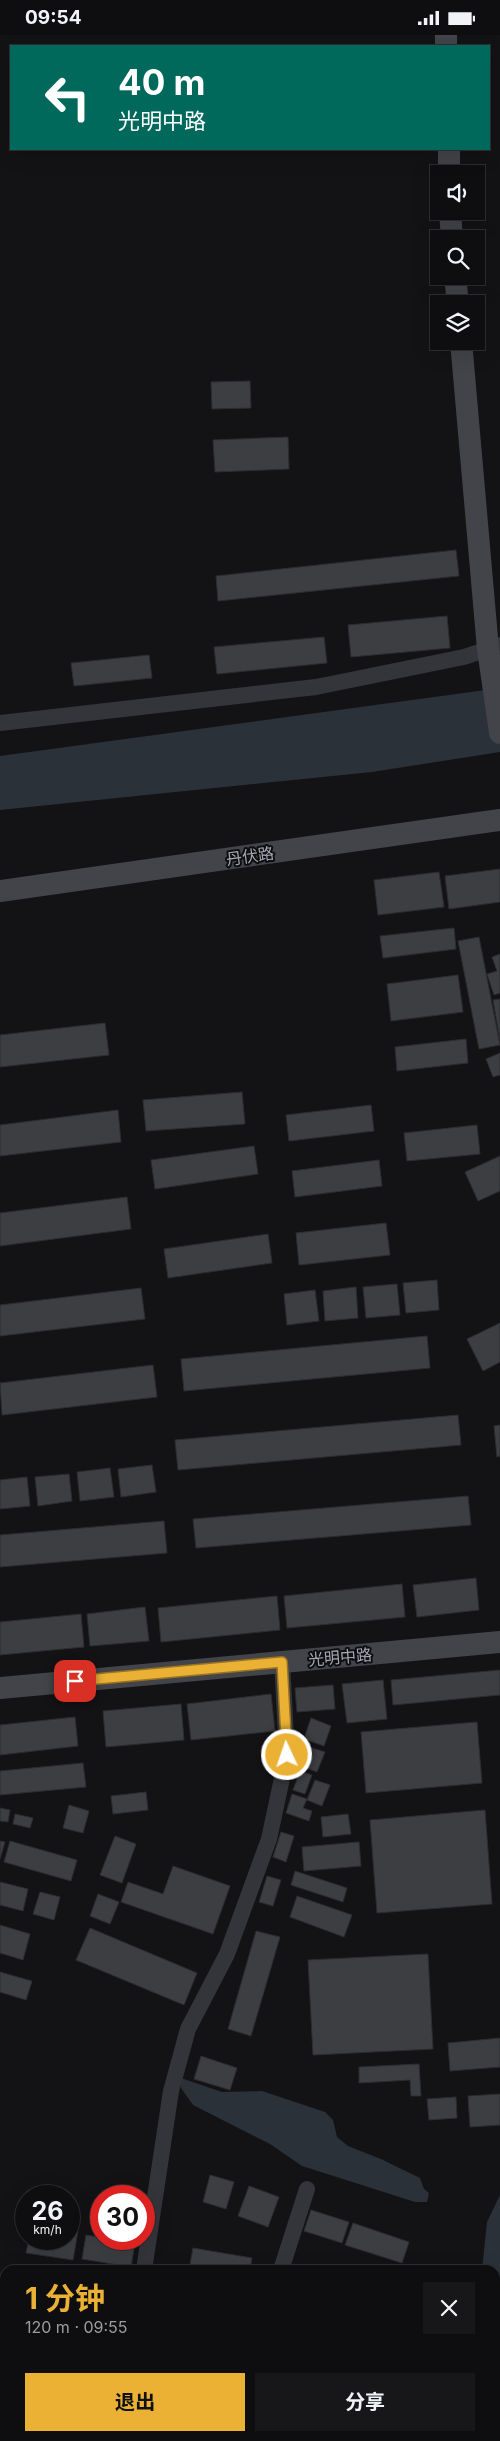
<!DOCTYPE html>
<html lang="zh">
<head>
<meta charset="utf-8">
<style>
	body { margin:0; font-family:Inter,"Noto Sans SC",sans-serif; background:#171719; color:#f1f3f6; height:100vh; display:flex; flex-direction:column; font-size:19px; white-space:nowrap }
	* { box-sizing:border-box; margin:0 }
	p { font-size:16px; color:#9b9c9f }
	.icon { flex:none; width:28px; height:28px; fill:none; stroke:currentColor; stroke-width:2; stroke-linecap:round; stroke-linejoin:round }
	.map { position:relative; flex:1; overflow:hidden }
	.details { position:absolute; left:0px; top:2230px; width:500px; height:176px; display:flex; flex-direction:column; background:#0e0e10; border-radius:15px 15px 0 0; box-shadow:0 5px 20px #0002,0 0 0 1px #2e2e30 }
	.details>* { flex:none }
	.hud { position:absolute; left:10px; top:10px; width:480px; height:105px; border-radius:0px; box-shadow:0 5px 20px #0002,0 0 0 1px #2e2e30; background:#00695c; color:#fff; overflow:hidden }
	.buttons { position:absolute; left:430px; top:130px; display:grid; gap:10px }
	.buttons a { display:grid; place-items:center; width:55px; height:55px; border-radius:0px; background:#0e0e10; box-shadow:0 5px 20px #0002,0 0 0 1px #2e2e30; font-size:25px }
	.speed { position:absolute; left:15px; top:2150px; display:flex; gap:10px; font-size:25px; font-weight:700; text-align:center }
	.speed>* { display:grid; place-content:center; width:65px; height:65px; border-radius:50%; background:#0e0e10; box-shadow:0 5px 20px #0002,0 0 0 1px #2e2e30; line-height:1 }
	.speed small { font-size:12px; font-weight:400 }
	.speed .limit { border:8px solid #d22; background:#fff; color:#111 }
	.pin { position:absolute; display:grid; place-items:center; width:42px; height:42px; color:#fff; margin:-21px; border-radius:10px; box-shadow:0 2px 8px #0006 }
	.me { position:absolute; width:55px; margin:-28px; rotate:357deg; stroke-linejoin:round; filter:drop-shadow(0 0 4px #0008) }
	.turn { display:flex; align-items:center; gap:18px; height:105px; padding:0 25px; font-size:22px }
	.turn .icon { width:65px; height:65px; stroke-width:2.5 }
	.turn b { display:block; font-size:35px; line-height:42px }
	.round { display:grid; place-items:center; flex:none; width:52px; height:52px; border-radius:0px; background:#171719 }
	.summary { display:flex; align-items:center; justify-content:space-between; height:85px; padding:0 25px }
	h1 { font-size:30px; font-weight:700; line-height:38px; color:#ebb135 }
	.action { display:flex; gap:10px; margin-top:auto; padding:10px 25px }
	.action a { flex:1; height:58px; border-radius:0px; background:#ebb135; color:#111; font-size:20px; font-weight:700; line-height:58px; text-align:center }
	.action a+a { background:#171719; color:#f1f3f6 }
	.status { display:flex; justify-content:space-between; align-items:center; height:35px; padding:0 25px; background:#0e0e10; direction:ltr }
	.status svg { height:14px; fill:currentColor }
	.map>svg:first-child { display:block }
	.water { fill:#2a3138 }
	.building { fill:#3d3e42; stroke:#2d2d31 }
	.lines { fill:none; stroke-linecap:round; stroke-linejoin:round }
	.street { stroke:#34353a; stroke-width:16 }
	.secondary { stroke:#424449; stroke-width:22 }
	.route-casing { stroke:#997322; stroke-width:12 }
	.route { stroke:#ebb135; stroke-width:9 }
	.labels { text-anchor:middle; dominant-baseline:central; stroke-width:4; stroke-linejoin:round; paint-order:stroke }
	.street-label { font-size:16px; fill:#a5aab5; stroke:#0e0e10 }
</style>
</head>
<body>
<div class="status"><b>09:54</b><svg viewBox="0 0 49 12"><path d="M0 12V9h3v3zM5 12V6h3v6zM10 12V3h3v9zM15 12V0h3v12zM26 1h20v11H26zM47 4h2v5h-2z"/></svg></div>
<div class="map">
<svg width="500" height="2406" viewBox="0 0 500 2406">
	<rect width="100%" height="100%" fill="#131315"/>
	<path class="water" d="M 500,653 L 500,717 L 372,737 L 0,775 L 0,721 Z
		M 181,2043 L 222,2057 L 262,2056 L 325,2077 L 333,2085 L 337,2102 L 348,2111 L 381,2124 L 420,2143 L 424,2154 L 429,2158 L 427,2167 L 415,2167 L 302,2131 L 270,2109 L 193,2070 L 181,2053 Z
		M 500,2160 L 500,2406 L 477,2406 L 477,2401 L 495,2401 L 495,2235 L 482,2235 L 487,2187 Z"/>
	<path class="building" d="M 250,346 L 251,373 L 212,374 L 211,347 Z
		M 288,402 L 289,434 L 215,437 L 213,405 Z
		M 456,515 L 459,541 L 218,566 L 216,541 Z
		M 447,581 L 450,613 L 351,622 L 348,590 Z
		M 324,602 L 327,628 L 217,639 L 214,612 Z
		M 149,620 L 152,643 L 74,651 L 71,628 Z
		M 500,834 L 500,867 L 449,874 L 445,841 Z
		M 439,837 L 444,872 L 378,880 L 374,845 Z
		M 454,893 L 456,914 L 383,923 L 380,901 Z
		M 479,902 L 500,1010 L 479,1014 L 458,906 Z
		M 500,919 L 500,958 L 494,960 L 487,939 L 497,936 L 492,922 Z
		M 458,940 L 463,977 L 391,986 L 387,949 Z
		M 500,964 L 500,1005 L 493,965 Z
		M 105,988 L 109,1020 L 0,1032 L 0,1000 Z
		M 466,1004 L 468,1028 L 397,1036 L 395,1012 Z
		M 500,1018 L 500,1040 L 493,1042 L 486,1024 Z
		M 242,1057 L 245,1089 L 146,1096 L 143,1065 Z
		M 371,1070 L 374,1096 L 289,1106 L 286,1080 Z
		M 118,1075 L 121,1107 L 0,1121 L 0,1090 Z
		M 477,1090 L 480,1119 L 407,1126 L 404,1098 Z
		M 254,1111 L 258,1139 L 155,1154 L 151,1125 Z
		M 500,1121 L 500,1156 L 478,1166 L 465,1137 Z
		M 379,1125 L 382,1151 L 295,1162 L 292,1136 Z
		M 127,1162 L 131,1194 L 0,1211 L 0,1178 Z
		M 386,1188 L 390,1220 L 299,1230 L 296,1198 Z
		M 268,1199 L 272,1228 L 168,1243 L 164,1214 Z
		M 437,1245 L 439,1275 L 406,1278 L 403,1248 Z
		M 397,1249 L 400,1280 L 366,1283 L 363,1252 Z
		M 356,1252 L 358,1283 L 325,1286 L 323,1256 Z
		M 141,1253 L 145,1284 L 0,1301 L 0,1270 Z
		M 315,1255 L 319,1286 L 287,1290 L 284,1259 Z
		M 500,1288 L 500,1327 L 483,1336 L 467,1304 Z
		M 427,1301 L 430,1333 L 184,1356 L 181,1324 Z
		M 153,1330 L 157,1362 L 2,1380 L 0,1348 Z
		M 458,1380 L 461,1410 L 178,1435 L 175,1405 Z
		M 500,1390 L 500,1421 L 497,1422 L 494,1391 Z
		M 152,1430 L 156,1457 L 121,1462 L 118,1434 Z
		M 110,1433 L 114,1462 L 80,1466 L 77,1437 Z
		M 69,1439 L 72,1466 L 38,1471 L 35,1442 Z
		M 27,1442 L 30,1471 L 0,1474 L 0,1445 Z
		M 468,1461 L 471,1490 L 196,1513 L 193,1484 Z
		M 164,1486 L 167,1518 L 0,1532 L 0,1500 Z
		M 476,1543 L 479,1575 L 417,1582 L 413,1550 Z
		M 402,1549 L 405,1582 L 287,1593 L 284,1561 Z
		M 277,1561 L 280,1595 L 161,1607 L 158,1573 Z
		M 145,1572 L 149,1606 L 90,1611 L 87,1579 Z
		M 81,1579 L 84,1612 L 0,1620 L 0,1587 Z
		M 500,1635 L 500,1660 L 393,1670 L 391,1645 Z
		M 383,1645 L 387,1684 L 347,1688 L 342,1649 Z
		M 333,1650 L 335,1674 L 297,1677 L 295,1653 Z
		M 271,1659 L 275,1696 L 191,1705 L 187,1669 Z
		M 181,1669 L 184,1705 L 106,1712 L 103,1676 Z
		M 75,1682 L 78,1711 L 0,1720 L 0,1690 Z
		M 311,1683 L 331,1691 L 324,1711 L 304,1704 Z
		M 477,1687 L 482,1748 L 366,1758 L 361,1697 Z
		M 306,1711 L 325,1717 L 317,1737 L 299,1730 Z
		M 83,1728 L 86,1752 L 0,1760 L 0,1736 Z
		M 300,1736 L 312,1740 L 305,1759 L 293,1755 Z
		M 315,1745 L 330,1750 L 322,1771 L 307,1765 Z
		M 146,1757 L 148,1775 L 113,1779 L 111,1761 Z
		M 292,1759 L 307,1764 L 303,1773 L 312,1776 L 309,1786 L 286,1778 Z
		M 69,1770 L 89,1776 L 83,1798 L 63,1793 Z
		M 0,1773 L 10,1775 L 8,1787 L 0,1786 Z
		M 485,1775 L 492,1869 L 377,1878 L 370,1785 Z
		M 15,1779 L 33,1783 L 30,1793 L 13,1789 Z
		M 348,1779 L 351,1799 L 323,1802 L 321,1782 Z
		M 281,1797 L 294,1801 L 286,1827 L 273,1822 Z
		M 115,1801 L 136,1809 L 122,1848 L 100,1840 Z
		M 0,1806 L 5,1807 L 0,1824 Z
		M 10,1806 L 77,1825 L 71,1846 L 4,1827 Z
		M 359,1807 L 361,1831 L 304,1836 L 302,1812 Z
		M 173,1831 L 230,1851 L 213,1899 L 121,1867 L 128,1847 L 163,1859 Z
		M 295,1836 L 347,1853 L 343,1867 L 291,1850 Z
		M 267,1841 L 281,1845 L 273,1871 L 259,1867 Z
		M 0,1847 L 28,1854 L 23,1876 L 0,1870 Z
		M 40,1857 L 60,1862 L 54,1885 L 33,1879 Z
		M 98,1859 L 119,1867 L 110,1889 L 90,1881 Z
		M 297,1861 L 352,1880 L 344,1902 L 290,1882 Z
		M 0,1890 L 30,1899 L 23,1925 L 0,1918 Z
		M 90,1893 L 197,1938 L 184,1970 L 76,1925 Z
		M 256,1896 L 280,1902 L 251,2001 L 228,1994 Z
		M 428,1919 L 433,2014 L 313,2020 L 308,1925 Z
		M 0,1937 L 32,1946 L 26,1965 L 0,1957 Z
		M 500,2003 L 500,2032 L 450,2036 L 448,2008 Z
		M 201,2021 L 237,2033 L 230,2055 L 194,2044 Z
		M 419,2029 L 421,2061 L 411,2061 L 410,2045 L 359,2048 L 359,2032 Z
		M 500,2059 L 500,2090 L 470,2092 L 468,2061 Z
		M 456,2062 L 457,2083 L 429,2085 L 427,2064 Z
		M 210,2140 L 234,2147 L 226,2174 L 203,2167 Z
		M 249,2151 L 279,2162 L 268,2192 L 238,2181 Z
		M 311,2175 L 349,2187 L 342,2208 L 304,2196 Z
		M 353,2188 L 409,2207 L 402,2228 L 345,2210 Z
		M 69,2195 L 78,2196 L 73,2225 L 26,2218 L 29,2204 L 69,2204 Z
		M 86,2200 L 135,2208 L 131,2232 L 82,2224 Z
		M 193,2213 L 252,2223 L 250,2235 L 189,2235 Z
		M 293,2230 L 309,2235 L 292,2235 Z"/>
	<g class="lines">
		<path class="street" d="M 0,688 L 316,652 L 464,622 L 500,610
			M 144,2235 L 171,2056 L 188,1994 L 227,1919 L 269,1804 L 287,1720 L 282,1627
			M 281,2235 L 307,2154
			M 377,2401 L 397,2406
			M 124,2406 L 125,2401
			M 223,2406 L 225,2401"/>
		<path class="secondary" d="M 446,0 L 446,11
			M 449,114 L 449,139
			M 450,176 L 452,204
			M 455,241 L 458,269
			M 461,306 L 488,614 L 500,698
			M 0,856 L 500,785
			M 0,1653 L 500,1607"/>
	</g>
	<g class="lines">
		<g class="route-casing">
			<path id="route" d="M 75,1646 L 282,1627 L 287,1720"/>
		</g>
		<use href="#route" class="route"/>
	</g>
	<g class="labels">
		<g class="street-label">
			<text transform="translate(250 821) rotate(-8)">丹伏路</text>
			<text transform="translate(340 1622) rotate(-5)">光明中路</text>
		</g>
	</g>
</svg>
<div class="buttons">
<a><svg class="icon" aria-label="sound" viewBox="0 0 24 24"><path d="M4 9h4l5-4v14l-5-4H4zM17 9q2 3 0 6"/></svg></a>
<a><svg class="icon" aria-label="search" viewBox="0 0 24 24"><circle cx="10" cy="10" r="6"/><path d="M15 15l6 6"/></svg></a>
<a><svg class="icon" aria-label="layers" viewBox="0 0 24 24"><path d="M12 4l9 5-9 5-9-5zM3 14l9 5 9-5"/></svg></a>
</div>
<div class="speed"><div>26<small>km/h</small></div><div class="limit">30</div></div>
<div class="pin" style="left:75px;top:1646px;background:#d93025"><svg class="icon" aria-label="arrive" viewBox="0 0 24 24"><path d="M6 21V4h12l-3 4 3 4H6"/></svg></div>
<svg class="me" style="left:287px;top:1720px" viewBox="-20 -20 40 40"><circle r="17" fill="#ebb135" stroke="#fff" stroke-width="3"/><path d="M0-11L8 9 0 5-8 9z" fill="#fff"/></svg>
<div class="hud">
<div class="turn"><svg class="icon" aria-label="left" viewBox="0 0 24 24"><path d="M17 20v-9H6M10 6l-5 5 5 5"/></svg><div><b>40 m</b>光明中路</div></div>
</div>
<section class="details">
<div class="summary"><div><h1>1 分钟</h1><p>120 m · 09:55</p></div><a class="round"><svg class="icon" aria-label="close" viewBox="0 0 24 24"><path d="M6 6l12 12M18 6L6 18"/></svg></a></div>
<div class="action"><a>退出</a><a>分享</a></div>
</section>
</div>
</body>
</html>
